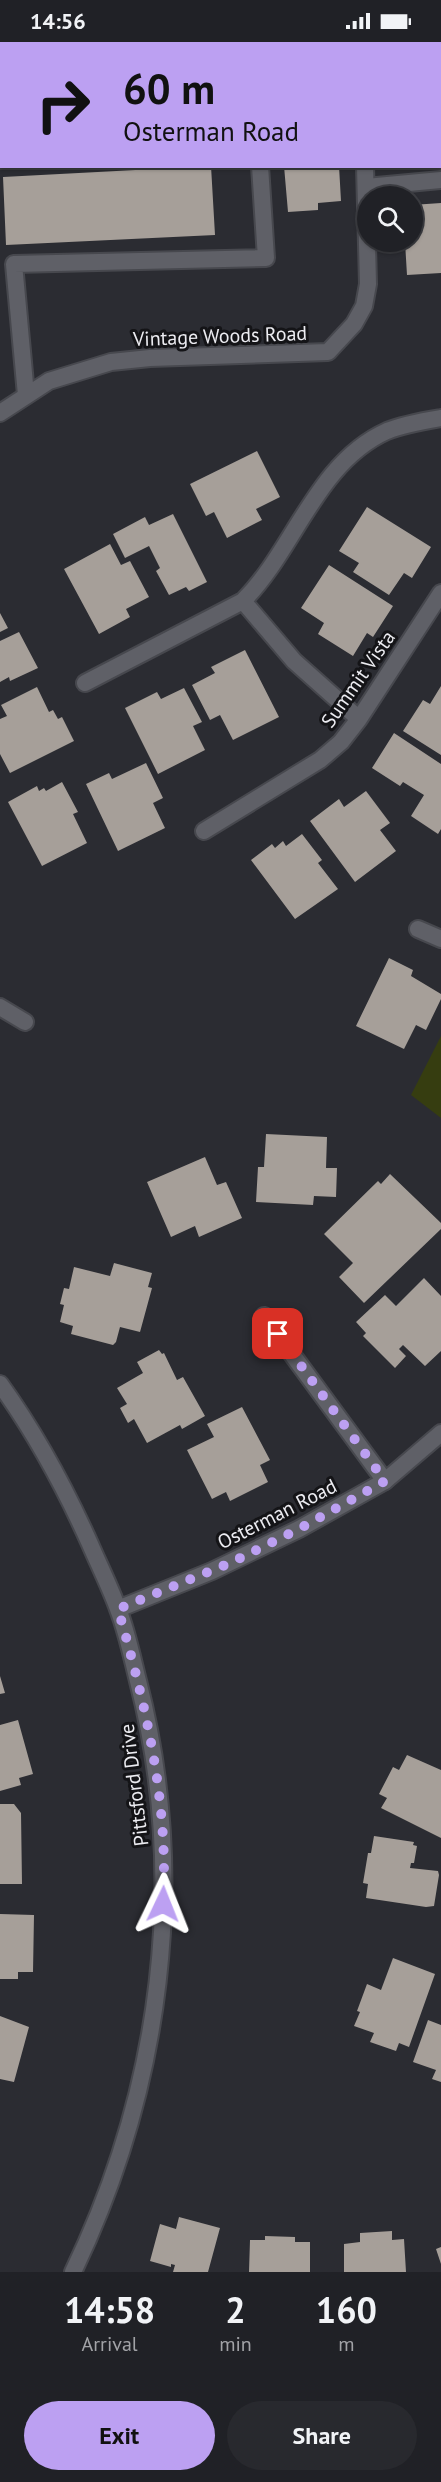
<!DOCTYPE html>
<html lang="en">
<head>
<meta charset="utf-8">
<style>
	body { margin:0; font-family:"PT Sans",sans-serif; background:#28292e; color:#f1f3f6; height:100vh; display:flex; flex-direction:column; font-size:22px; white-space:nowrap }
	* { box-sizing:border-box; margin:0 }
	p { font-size:20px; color:#a2a3a7 }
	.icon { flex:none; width:33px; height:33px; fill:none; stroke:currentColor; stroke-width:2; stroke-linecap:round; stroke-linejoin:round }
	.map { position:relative; height:2230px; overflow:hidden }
	.sheet { display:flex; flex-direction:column; background:#202126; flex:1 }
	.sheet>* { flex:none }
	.guide { position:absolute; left:0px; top:0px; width:441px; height:126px; box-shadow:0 2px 4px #0004,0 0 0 2px #3d3e43; background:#bca0f2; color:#111; overflow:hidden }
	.tools { position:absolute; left:357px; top:144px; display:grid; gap:12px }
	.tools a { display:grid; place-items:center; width:66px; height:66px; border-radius:50%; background:#202126; box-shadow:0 2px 4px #0004,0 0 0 2px #3d3e43; font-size:30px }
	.pin { position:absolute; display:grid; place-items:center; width:51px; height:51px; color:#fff; margin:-26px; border-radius:12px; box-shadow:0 3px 9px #0006 }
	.me { position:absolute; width:66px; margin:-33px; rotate:2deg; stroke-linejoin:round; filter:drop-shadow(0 0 4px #0008) }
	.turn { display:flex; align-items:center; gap:21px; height:126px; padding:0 24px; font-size:27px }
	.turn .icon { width:78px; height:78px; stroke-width:2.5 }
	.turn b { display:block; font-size:42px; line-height:51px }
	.eta { display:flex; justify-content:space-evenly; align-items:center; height:102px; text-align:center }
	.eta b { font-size:36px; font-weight:700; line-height:42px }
	.action { display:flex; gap:12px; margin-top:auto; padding:12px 24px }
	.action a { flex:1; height:69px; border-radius:36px; background:#bca0f2; color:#111; font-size:24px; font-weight:700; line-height:69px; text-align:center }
	.action a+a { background:#28292e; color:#f1f3f6 }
	.status { display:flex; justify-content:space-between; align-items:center; height:42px; padding:0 30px; background:#202126; direction:ltr }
	.status svg { height:16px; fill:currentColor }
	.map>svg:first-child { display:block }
	.green { fill:#363d10 }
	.building { fill:#a69f99 }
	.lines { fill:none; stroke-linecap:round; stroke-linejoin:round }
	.minor-casing { stroke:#47484e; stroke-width:20 }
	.tertiary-casing { stroke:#47484e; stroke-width:20 }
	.minor { stroke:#5f6067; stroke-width:16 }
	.tertiary { stroke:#5f6067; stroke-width:16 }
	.route { stroke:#bca0f2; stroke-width:10; stroke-dasharray:0 18 }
	.labels { text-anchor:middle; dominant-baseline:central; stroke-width:6; stroke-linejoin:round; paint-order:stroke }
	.street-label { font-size:20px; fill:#ececf1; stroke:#141417 }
</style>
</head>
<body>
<div class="status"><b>14:56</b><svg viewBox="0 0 49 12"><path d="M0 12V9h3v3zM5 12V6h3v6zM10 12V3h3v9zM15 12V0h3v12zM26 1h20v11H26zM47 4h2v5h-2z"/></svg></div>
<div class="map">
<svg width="441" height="2230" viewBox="0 0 441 2230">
	<rect width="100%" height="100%" fill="#2b2c32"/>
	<path class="green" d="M 441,994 L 441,1076 L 411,1053 Z"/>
	<path class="building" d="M 211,124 L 215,193 L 6,203 L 3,135 Z
		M 284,124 L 339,124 L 341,159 L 318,161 L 318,168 L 288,170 Z
		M 441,161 L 441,231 L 407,233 L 405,200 L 412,200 L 412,163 Z
		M 257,409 L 280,455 L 256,467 L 262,478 L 227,496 L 214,470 L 206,474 L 190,442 Z
		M 367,465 L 431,505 L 412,536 L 404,531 L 389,553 L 353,530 L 359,521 L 339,509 Z
		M 173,472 L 207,540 L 189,549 L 186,545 L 169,553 L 156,529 L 160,526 L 149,504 L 125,516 L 113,492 L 145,475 L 149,483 Z
		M 110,502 L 121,523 L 130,519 L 149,555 L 126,567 L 130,575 L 99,592 L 64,527 Z
		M 329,523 L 393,564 L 373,595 L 367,591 L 353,614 L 318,592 L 324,581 L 301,566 Z
		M 0,571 L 8,586 L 0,590 Z
		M 19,590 L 38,626 L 10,639 L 9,635 L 0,640 L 0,599 Z
		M 245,608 L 279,675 L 233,698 L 220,673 L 210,678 L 192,643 L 215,631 L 211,625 Z
		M 441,644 L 441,713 L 403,689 L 423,658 L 430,662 Z
		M 37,645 L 49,670 L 53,668 L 58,677 L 62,675 L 74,699 L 10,731 L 0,712 L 0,677 L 7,674 L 1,663 Z
		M 184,646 L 202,680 L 193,684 L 205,708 L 158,732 L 125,666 L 157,650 L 161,657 Z
		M 394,691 L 441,722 L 441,787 L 438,792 L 411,774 L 424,753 L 403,740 L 400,744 L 372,726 Z
		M 146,721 L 163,756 L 153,761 L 165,786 L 118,809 L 86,742 L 109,731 L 112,737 Z
		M 62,740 L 78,770 L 73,772 L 87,801 L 42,824 L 8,760 L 37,744 L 39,749 L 44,746 L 46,749 Z
		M 366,749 L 390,781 L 380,788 L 396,809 L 355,840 L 310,779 L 339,757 L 344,765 Z
		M 302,792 L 322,818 L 318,821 L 338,847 L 295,877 L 251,818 L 272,802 L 275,806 L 283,799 L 286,804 Z
		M 389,916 L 413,928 L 411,934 L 441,952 L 441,957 L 426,988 L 416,983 L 404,1007 L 356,984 Z
		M 266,1092 L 327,1095 L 326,1126 L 337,1126 L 336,1155 L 314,1154 L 313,1163 L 256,1160 L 258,1125 L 264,1125 Z
		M 205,1115 L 217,1143 L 226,1140 L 242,1176 L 199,1195 L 195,1184 L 171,1195 L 147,1140 Z
		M 390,1132 L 441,1181 L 441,1187 L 364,1261 L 339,1235 L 353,1221 L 324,1192 L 378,1139 L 381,1142 Z
		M 114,1221 L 152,1231 L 148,1245 L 152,1246 L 140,1290 L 120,1285 L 116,1300 L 113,1303 L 71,1292 L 73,1284 L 60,1280 L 64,1263 L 60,1262 L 64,1246 L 69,1247 L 74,1225 L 110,1234 Z
		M 424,1236 L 441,1254 L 441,1309 L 425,1324 L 403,1303 L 399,1307 L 406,1314 L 395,1326 L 363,1294 L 366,1291 L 356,1280 L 385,1253 L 396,1264 Z
		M 159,1308 L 162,1312 L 164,1311 L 177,1338 L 183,1335 L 205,1374 L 182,1387 L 180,1383 L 147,1401 L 134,1377 L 128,1381 L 120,1366 L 127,1362 L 117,1346 L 143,1331 L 137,1320 Z
		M 242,1365 L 270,1418 L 260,1423 L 268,1440 L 230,1459 L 226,1450 L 212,1457 L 187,1408 L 214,1395 L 207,1382 Z
		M 0,1634 L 5,1651 L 0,1652 Z
		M 18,1678 L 33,1732 L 19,1736 L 21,1743 L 0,1749 L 0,1683 Z
		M 407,1713 L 441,1728 L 441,1796 L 381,1766 L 387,1756 L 379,1752 L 393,1725 L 399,1728 Z
		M 0,1762 L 14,1762 L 21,1771 L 22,1842 L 0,1842 Z
		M 374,1794 L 414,1800 L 413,1803 L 417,1804 L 414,1821 L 411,1821 L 410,1826 L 438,1829 L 439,1833 L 434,1864 L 426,1865 L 366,1856 L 368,1842 L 363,1841 L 368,1811 L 371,1811 Z
		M 0,1872 L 34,1873 L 33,1930 L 18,1930 L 18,1937 L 0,1937 Z
		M 393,1916 L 435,1932 L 409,2005 L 399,2001 L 396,2009 L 370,2000 L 374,1991 L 354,1984 L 360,1970 L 357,1969 L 367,1942 L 381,1948 Z
		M 0,1974 L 29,1985 L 14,2040 L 0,2037 Z
		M 428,1978 L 441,1983 L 441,2040 L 432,2037 L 436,2028 L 413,2020 Z
		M 179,2175 L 220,2186 L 208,2230 L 173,2230 L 175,2223 L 171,2222 L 171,2225 L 150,2219 L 160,2182 L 176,2187 Z
		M 392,2189 L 392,2198 L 404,2197 L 406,2230 L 344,2230 L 344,2202 L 360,2200 L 360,2191 Z
		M 265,2194 L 295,2195 L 295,2200 L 310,2200 L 310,2230 L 249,2230 L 250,2198 L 265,2198 Z
		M 441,2205 L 441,2222 L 436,2207 Z"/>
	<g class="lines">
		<g class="minor-casing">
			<path id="minor" d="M 252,0 L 252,2
				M 357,0 L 357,2
				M 437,0 L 437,2
				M 440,36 L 441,56
				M 366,145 L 441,138
				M 26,353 L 14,222 L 266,216 L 260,124
				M 0,371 L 49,339 L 111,320 L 150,316 L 328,310 L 354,282 L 364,264 L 368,242 L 365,124
				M 243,559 L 294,619 L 359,677
				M 85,641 L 243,559 C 295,507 316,421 387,389 C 404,382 423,379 441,376
				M 204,789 L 320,718 L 341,700 L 359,677 L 441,551
				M 418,887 L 441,897
				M 0,965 L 25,980
				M 264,1274 L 385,1439"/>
		</g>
		<g class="tertiary-casing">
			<path id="tertiary" d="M 0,1342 C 36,1392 65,1446 90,1502 C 99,1523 110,1545 118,1567 C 127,1590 132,1615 138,1639 C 189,1837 161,2047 73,2230
				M 118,1567 L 212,1529 L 299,1487 L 385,1439 L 441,1391"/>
		</g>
		<use href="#minor" class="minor"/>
		<use href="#tertiary" class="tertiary"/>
	</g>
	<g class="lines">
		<path class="route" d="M 163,1862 C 169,1762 146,1663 118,1567 L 230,1521 L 299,1487 L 385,1439 L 278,1292"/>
	</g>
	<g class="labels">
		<g class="street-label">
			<text transform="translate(220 294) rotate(-2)">Vintage Woods Road</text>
			<text transform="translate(358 637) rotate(-55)">Summit Vista</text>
			<text transform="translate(277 1472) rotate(-27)">Osterman Road</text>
			<text transform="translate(134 1743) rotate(-97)">Pittsford Drive</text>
		</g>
	</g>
</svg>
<div class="tools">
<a><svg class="icon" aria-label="search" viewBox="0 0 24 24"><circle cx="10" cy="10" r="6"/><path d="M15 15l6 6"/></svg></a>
</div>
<div class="pin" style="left:278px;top:1292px;background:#d93025"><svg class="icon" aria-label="arrive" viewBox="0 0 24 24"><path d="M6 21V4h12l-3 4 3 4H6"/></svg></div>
<svg class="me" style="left:163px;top:1862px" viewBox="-20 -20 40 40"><path d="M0-17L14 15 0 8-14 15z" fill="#bca0f2" stroke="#fff" stroke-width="4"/></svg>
<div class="guide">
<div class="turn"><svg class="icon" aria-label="right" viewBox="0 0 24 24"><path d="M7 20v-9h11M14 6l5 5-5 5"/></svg><div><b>60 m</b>Osterman Road</div></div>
</div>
</div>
<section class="sheet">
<div class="eta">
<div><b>14:58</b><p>Arrival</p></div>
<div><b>2</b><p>min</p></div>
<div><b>160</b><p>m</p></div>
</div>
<div class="action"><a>Exit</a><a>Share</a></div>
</section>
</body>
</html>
